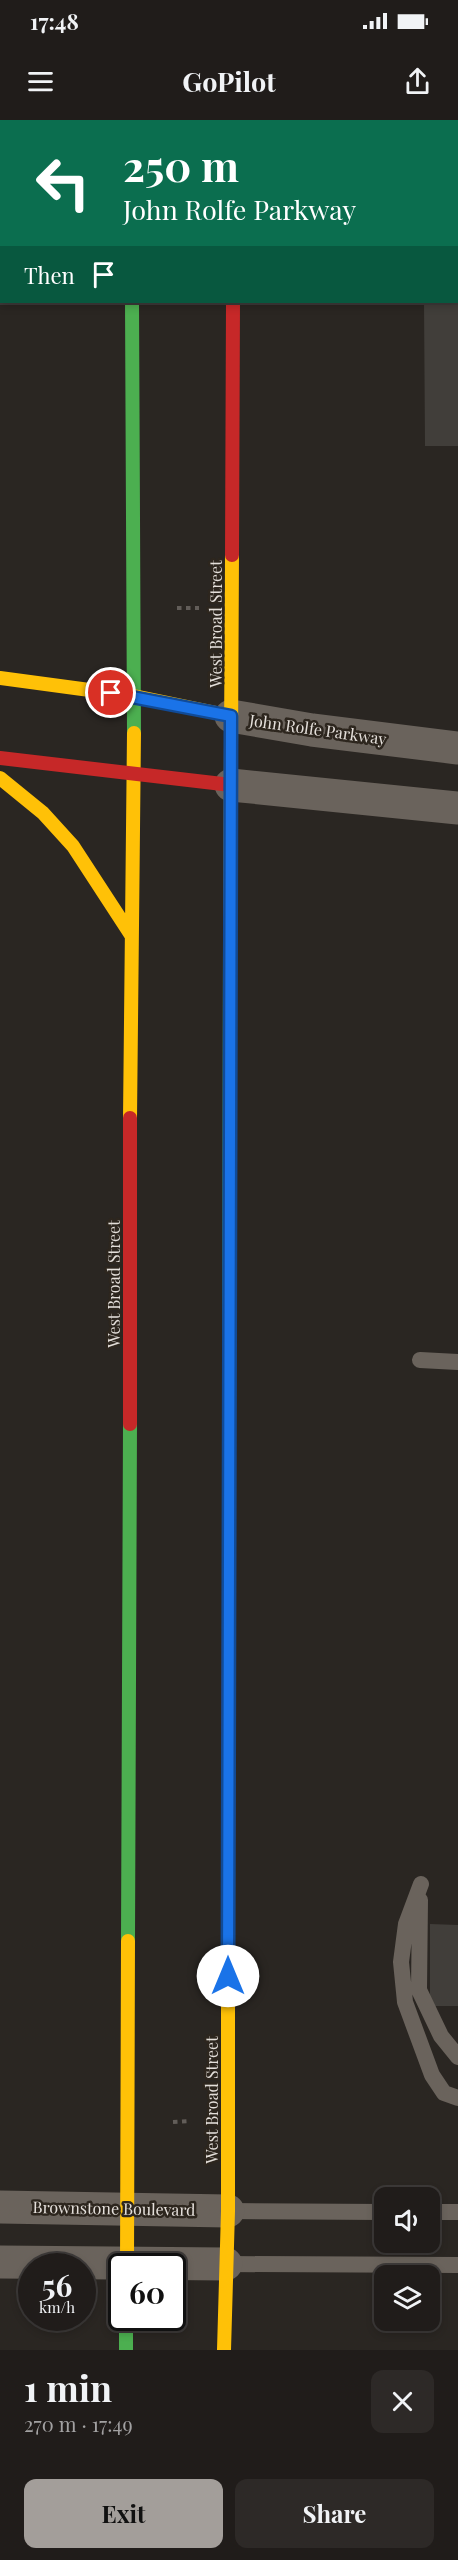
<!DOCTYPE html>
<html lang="en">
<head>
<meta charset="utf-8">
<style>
	body { margin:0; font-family:"Playfair Display",serif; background:#2d2927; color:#f1f3f6; height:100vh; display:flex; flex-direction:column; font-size:22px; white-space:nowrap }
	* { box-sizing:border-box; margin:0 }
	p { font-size:20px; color:#a2a1a2 }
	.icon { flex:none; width:33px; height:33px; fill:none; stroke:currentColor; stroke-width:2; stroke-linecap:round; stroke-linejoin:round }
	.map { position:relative; height:2230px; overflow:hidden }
	.panel { display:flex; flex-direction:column; background:#201c1a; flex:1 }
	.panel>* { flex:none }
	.guide { position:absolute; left:0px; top:0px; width:459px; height:183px; box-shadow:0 3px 9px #0003,0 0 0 2px #3d3a39; background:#0b6e4f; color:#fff; overflow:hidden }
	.buttons { position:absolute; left:374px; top:2067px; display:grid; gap:12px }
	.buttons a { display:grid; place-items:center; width:66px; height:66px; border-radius:12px; background:#201c1a; box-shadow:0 3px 9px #0003,0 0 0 2px #3d3a39; font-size:30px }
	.speed { position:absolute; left:18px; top:2133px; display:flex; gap:12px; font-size:30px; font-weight:700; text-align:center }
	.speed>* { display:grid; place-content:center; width:78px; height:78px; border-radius:50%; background:#201c1a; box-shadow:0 3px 9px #0003,0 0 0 2px #3d3a39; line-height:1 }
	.speed small { font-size:15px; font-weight:400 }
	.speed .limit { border:3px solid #111; border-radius:9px; background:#fff; color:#111 }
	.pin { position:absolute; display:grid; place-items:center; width:51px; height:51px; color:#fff; margin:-26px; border:3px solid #fff; border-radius:50%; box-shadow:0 2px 6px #0007 }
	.me { position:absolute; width:66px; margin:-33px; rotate:0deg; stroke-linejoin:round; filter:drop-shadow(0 0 4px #0008) }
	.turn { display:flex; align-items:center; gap:21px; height:126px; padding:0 24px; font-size:27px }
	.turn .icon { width:78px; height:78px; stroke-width:2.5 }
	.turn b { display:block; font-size:42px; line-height:51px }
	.then { display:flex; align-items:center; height:57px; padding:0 24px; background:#0003; gap:12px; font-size:22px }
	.round { display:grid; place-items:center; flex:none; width:63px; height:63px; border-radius:12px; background:#2d2927 }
	.headline { display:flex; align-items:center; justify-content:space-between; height:102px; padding:0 24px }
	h1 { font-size:36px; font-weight:700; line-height:45px }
	.action { display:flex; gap:12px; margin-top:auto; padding:12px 24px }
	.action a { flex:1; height:69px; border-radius:12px; background:#a39e9a; color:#111; font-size:24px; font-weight:700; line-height:69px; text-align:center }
	.action a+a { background:#2d2927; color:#f1f3f6 }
	.status { display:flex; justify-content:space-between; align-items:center; height:42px; padding:0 30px; background:#201c1a; direction:ltr }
	.status svg { height:16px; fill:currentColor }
	header { display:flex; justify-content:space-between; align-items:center; height:78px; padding:0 24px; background:#201c1a; font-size:27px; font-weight:700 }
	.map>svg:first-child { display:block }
	.building { fill:#413e3a }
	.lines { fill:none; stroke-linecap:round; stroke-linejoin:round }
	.path { stroke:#625d59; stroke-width:4; stroke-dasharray:4.5 4.5; stroke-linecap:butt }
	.lane { stroke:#6a635c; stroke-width:16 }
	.street { stroke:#6a635c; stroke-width:33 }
	.fast { stroke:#4caf50; stroke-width:14 }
	.slow { stroke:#ffc107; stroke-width:14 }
	.jam { stroke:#c62828; stroke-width:14 }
	.route-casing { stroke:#114b97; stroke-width:15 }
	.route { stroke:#1a73e8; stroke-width:10 }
	.labels { text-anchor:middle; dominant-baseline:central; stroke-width:5; stroke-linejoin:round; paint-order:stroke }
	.street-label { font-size:16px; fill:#e4dfda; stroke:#2d261e }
</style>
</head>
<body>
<div class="status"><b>17:48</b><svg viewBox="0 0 49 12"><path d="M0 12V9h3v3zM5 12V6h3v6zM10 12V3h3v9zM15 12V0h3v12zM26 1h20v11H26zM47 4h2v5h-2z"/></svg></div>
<header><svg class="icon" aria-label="menu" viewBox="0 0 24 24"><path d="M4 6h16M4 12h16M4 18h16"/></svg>GoPilot<svg class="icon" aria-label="share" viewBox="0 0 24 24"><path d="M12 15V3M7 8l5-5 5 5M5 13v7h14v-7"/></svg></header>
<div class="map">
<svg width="458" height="2230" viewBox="0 0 458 2230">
	<rect width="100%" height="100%" fill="#2a2622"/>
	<path class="building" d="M 424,182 L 458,182 L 458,326 L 425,326 Z
		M 430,1804 L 458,1805 L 458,1886 L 430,1886 Z"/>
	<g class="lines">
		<path class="path" d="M 177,488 L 199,488
			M 173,2002 L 191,2001"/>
		<path class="lane" d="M 420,1240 L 458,1242
			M 421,1764 L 406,1804 L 401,1842 L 405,1882 L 432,1955 L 444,1973 L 458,1978
			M 420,1780 L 419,1870 L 441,1916 L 458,1937
			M 228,2091 L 384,2092
			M 429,2092 L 458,2092
			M 226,2144 L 458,2145"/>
		<path class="street" d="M 231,596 L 312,610 L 458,628
			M 231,665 L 458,688
			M 0,2087 L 228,2091
			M 0,2142 L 226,2144"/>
		<path class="fast" d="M 133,0 L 133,2
			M 132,182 L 134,613
			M 229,1255 L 230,817
			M 128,1821 L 130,1304
			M 126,2198 L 126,2230"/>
		<path class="slow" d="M 0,558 L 134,576 L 231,596
			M 0,658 L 43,693 L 73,726 L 131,815
			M 230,817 L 232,435
			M 130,998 L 134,613
			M 229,1499 L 229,1255
			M 127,2146 L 128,1821
			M 224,2230 L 228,2091 L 228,1747"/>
		<path class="jam" d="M 235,0 L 235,2
			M 232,435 L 233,182
			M 0,638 L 231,665
			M 130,1304 L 130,998
			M 228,1747 L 229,1499"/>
	</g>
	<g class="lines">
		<g class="route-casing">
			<path id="route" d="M 111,573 L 231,596 L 228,1856"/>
		</g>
		<use href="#route" class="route"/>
	</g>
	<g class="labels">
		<g class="street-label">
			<text transform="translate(215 504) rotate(-90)">West Broad Street</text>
			<text transform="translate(318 609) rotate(8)">John Rolfe Parkway</text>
			<text transform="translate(113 1164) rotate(-90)">West Broad Street</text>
			<text transform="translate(211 1980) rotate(-90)">West Broad Street</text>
			<text transform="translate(114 2088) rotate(1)">Brownstone Boulevard</text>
		</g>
	</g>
</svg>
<div class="buttons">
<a><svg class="icon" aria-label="sound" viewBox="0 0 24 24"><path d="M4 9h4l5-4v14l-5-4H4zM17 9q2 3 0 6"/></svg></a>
<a><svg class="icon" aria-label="layers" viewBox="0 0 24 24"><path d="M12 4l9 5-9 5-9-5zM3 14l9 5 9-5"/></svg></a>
</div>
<div class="speed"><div>56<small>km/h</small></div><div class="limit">60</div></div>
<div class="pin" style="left:111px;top:573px;background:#d93025"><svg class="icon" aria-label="arrive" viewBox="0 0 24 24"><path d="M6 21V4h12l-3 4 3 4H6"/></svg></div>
<svg class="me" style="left:228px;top:1856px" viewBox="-20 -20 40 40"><circle r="19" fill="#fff"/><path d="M0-13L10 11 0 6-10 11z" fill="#1a73e8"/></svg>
<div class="guide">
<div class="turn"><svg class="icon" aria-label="left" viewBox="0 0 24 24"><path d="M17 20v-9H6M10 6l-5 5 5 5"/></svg><div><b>250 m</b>John Rolfe Parkway</div></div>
<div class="then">Then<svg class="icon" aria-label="arrive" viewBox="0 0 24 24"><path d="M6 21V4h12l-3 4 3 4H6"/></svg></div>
</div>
</div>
<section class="panel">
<div class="headline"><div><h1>1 min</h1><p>270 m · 17:49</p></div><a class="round"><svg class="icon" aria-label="close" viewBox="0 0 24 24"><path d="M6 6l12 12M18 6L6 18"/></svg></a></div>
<div class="action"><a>Exit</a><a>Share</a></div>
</section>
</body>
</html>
